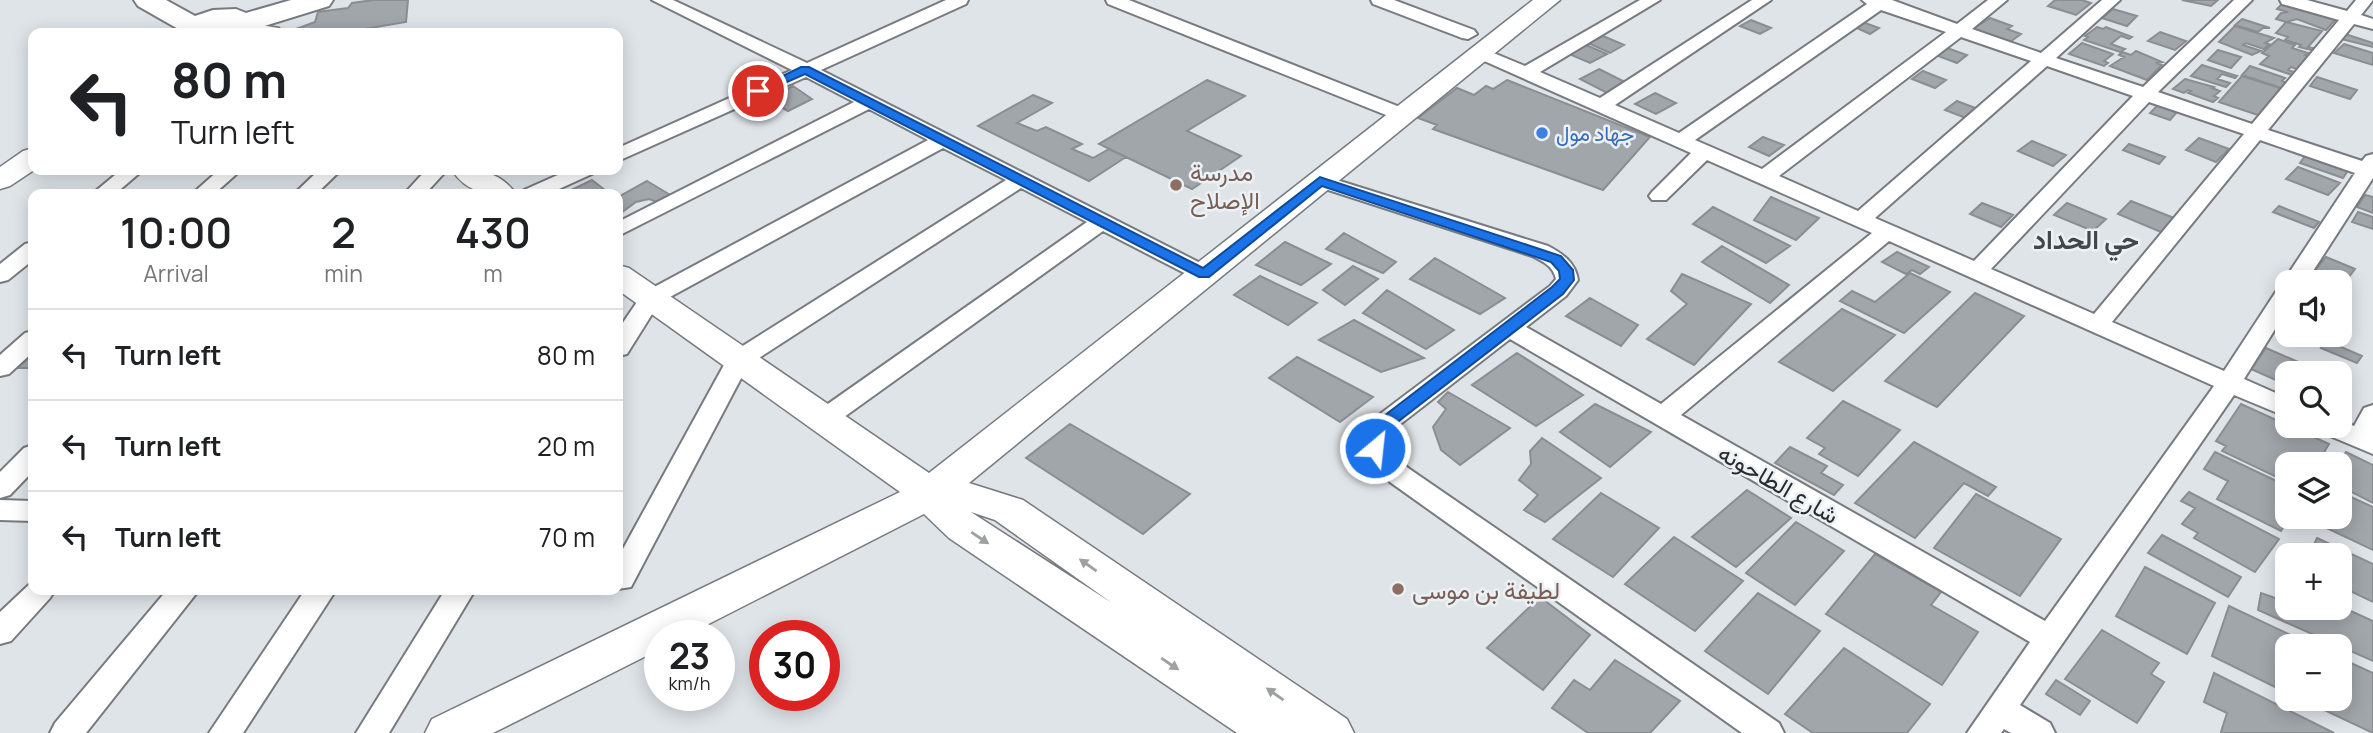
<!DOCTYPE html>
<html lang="en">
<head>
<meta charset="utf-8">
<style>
	body { margin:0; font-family:Manrope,Vazirmatn,sans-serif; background:#f6f6f6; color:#202124; height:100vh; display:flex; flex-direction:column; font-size:26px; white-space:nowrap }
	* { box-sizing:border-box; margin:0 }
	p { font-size:23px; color:#757577 }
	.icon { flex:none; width:38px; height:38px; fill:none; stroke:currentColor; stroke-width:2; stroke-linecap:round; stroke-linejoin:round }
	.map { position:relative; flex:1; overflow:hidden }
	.sheet { position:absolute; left:28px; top:189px; width:595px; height:406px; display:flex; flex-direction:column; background:#fff; border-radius:14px; box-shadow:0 4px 18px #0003 }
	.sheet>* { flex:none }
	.top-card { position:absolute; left:28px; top:28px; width:595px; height:147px; border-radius:14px; box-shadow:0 4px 18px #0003; background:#fff; color:#202124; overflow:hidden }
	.tools { position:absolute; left:2275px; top:270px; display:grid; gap:14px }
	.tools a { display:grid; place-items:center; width:77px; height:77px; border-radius:14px; background:#fff; box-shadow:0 4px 18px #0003; font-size:35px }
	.speed { position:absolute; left:644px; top:620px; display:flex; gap:14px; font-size:35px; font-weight:700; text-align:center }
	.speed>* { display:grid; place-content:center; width:91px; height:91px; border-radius:50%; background:#fff; box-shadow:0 4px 18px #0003; line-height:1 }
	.speed small { font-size:18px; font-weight:400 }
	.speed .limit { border:10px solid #d22; background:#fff; color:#111 }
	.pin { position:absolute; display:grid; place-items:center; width:60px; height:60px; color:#fff; margin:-30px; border:4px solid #fff; border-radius:50%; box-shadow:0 2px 7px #0007 }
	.me { position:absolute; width:77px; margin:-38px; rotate:28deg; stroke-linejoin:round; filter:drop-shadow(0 0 5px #0008) }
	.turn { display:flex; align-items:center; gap:24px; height:147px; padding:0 28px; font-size:32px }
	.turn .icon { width:91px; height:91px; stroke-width:2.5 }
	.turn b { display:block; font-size:49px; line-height:60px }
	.eta { display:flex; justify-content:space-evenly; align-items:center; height:119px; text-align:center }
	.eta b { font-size:42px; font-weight:600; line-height:49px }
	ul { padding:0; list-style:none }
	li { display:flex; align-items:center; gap:21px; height:91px; padding:0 28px; border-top:2px solid #e0e0e0 }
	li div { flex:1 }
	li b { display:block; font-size:26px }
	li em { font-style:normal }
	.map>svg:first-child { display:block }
	.building { fill:#a1a6aa; stroke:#8a8e93; stroke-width:2 }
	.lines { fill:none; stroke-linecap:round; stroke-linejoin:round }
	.street-casing { stroke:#777b80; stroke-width:4 }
	.secondary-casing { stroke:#777b80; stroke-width:3 }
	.primary-casing { stroke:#777b80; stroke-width:4 }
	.street { fill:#fff; fill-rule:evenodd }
	.secondary { fill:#fff; fill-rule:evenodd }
	.primary { fill:#fff; fill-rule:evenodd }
	.oneway { fill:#9fa0a0 }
	.route { fill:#1a73e8; stroke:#114b97; stroke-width:2 }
	.shop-dot { fill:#3f7fe0; stroke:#ecf1f6; stroke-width:2.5 }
	.education-dot { fill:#8d6e63; stroke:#ecf1f6; stroke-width:2.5 }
	.labels { text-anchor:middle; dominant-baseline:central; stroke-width:5; stroke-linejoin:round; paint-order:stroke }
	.far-shop-label { font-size:21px; fill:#366cbe; stroke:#ecf1f6; text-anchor:start }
	.education-label { font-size:24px; fill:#785e54; stroke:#ecf1f6; text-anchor:start }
	.street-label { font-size:24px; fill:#292b2d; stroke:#ecf1f6 }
	.neighbourhood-label { font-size:26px; font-weight:bold; fill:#43474b; stroke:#ecf1f6 }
</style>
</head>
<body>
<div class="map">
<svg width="2373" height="733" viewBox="0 0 2373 733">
	<rect width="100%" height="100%" fill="#dfe4e9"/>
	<path class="building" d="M 373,0 L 408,0 L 406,22 L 347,32 L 350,33 L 288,32 L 315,22 L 318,12 L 348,8 L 352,3 Z
		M 2055,0 L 2082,0 L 2091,3 L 2076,15 L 2048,6 Z
		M 2182,0 L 2218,0 L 2211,6 Z
		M 2283,3 L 2336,19 L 2326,30 L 2297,19 L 2286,22 L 2276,19 L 2281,13 L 2288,12 L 2277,9 Z
		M 2113,9 L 2137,16 L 2127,26 L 2102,18 Z
		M 1990,18 L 2012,26 L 2007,29 L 2021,34 L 2010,42 L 1973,29 Z
		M 2242,19 L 2270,28 L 2263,28 L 2258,32 L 2235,25 Z
		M 1751,20 L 1771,28 L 1760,34 L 1740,26 Z
		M 2286,22 L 2322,31 L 2308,47 L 2317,49 L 2315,51 L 2299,47 L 2301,45 L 2285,40 L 2288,37 L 2276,33 Z
		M 1865,23 L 1879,28 L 1870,34 L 1857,28 Z
		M 2235,26 L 2274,38 L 2265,43 L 2269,44 L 2264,49 L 2246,43 L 2243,45 L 2261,51 L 2252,55 L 2219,42 Z
		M 2097,27 L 2103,29 L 2106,27 L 2132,37 L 2129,39 L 2121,36 L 2111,44 L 2125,49 L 2120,52 L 2084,40 L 2088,37 L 2085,36 Z
		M 2160,32 L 2186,41 L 2175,50 L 2148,41 Z
		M 2345,34 L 2373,43 L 2373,47 L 2341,39 Z
		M 1603,36 L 1624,45 L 1610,53 L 1588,43 Z
		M 2278,39 L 2295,45 L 2292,48 L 2308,53 L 2305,55 L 2310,57 L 2302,71 L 2291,67 L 2288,70 L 2297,73 L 2295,76 L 2260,64 L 2269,56 L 2262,53 Z
		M 2082,43 L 2113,54 L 2104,61 L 2108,63 L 2104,66 L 2069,54 Z
		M 2344,44 L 2373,53 L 2373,65 L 2334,53 Z
		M 1586,45 L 1607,54 L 1590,63 L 1569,54 Z
		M 1947,48 L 1967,55 L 1957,63 L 1938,56 Z
		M 2218,50 L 2241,57 L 2231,68 L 2208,60 Z
		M 2136,51 L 2162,62 L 2156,63 L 2162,65 L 2147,80 L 2110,66 L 2124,57 L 2119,55 L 2122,52 L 2131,55 Z
		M 2202,65 L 2237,76 L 2235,78 L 2222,74 L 2217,79 L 2230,83 L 2226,87 L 2191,76 Z
		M 2250,66 L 2285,78 L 2282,81 L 2289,84 L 2284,89 L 2242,75 Z
		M 1599,69 L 1629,84 L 1609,94 L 1580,79 Z
		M 1923,71 L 1946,80 L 1935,88 L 1912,79 Z
		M 2242,76 L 2283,89 L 2261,116 L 2219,102 Z
		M 2317,77 L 2357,90 L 2350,99 L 2310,86 Z
		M 2185,79 L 2214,87 L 2212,88 L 2220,91 L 2214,96 L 2218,98 L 2213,102 L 2188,93 L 2191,91 L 2188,90 L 2184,93 L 2173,89 Z
		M 1207,80 L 1245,96 L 1187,131 L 1241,156 L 1192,189 L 1099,144 Z
		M 1507,80 L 1650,137 L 1603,190 L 1433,129 L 1437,125 L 1418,118 L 1457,88 L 1474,95 L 1486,86 L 1493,89 Z
		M 793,86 L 812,99 L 788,111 L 768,100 Z
		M 1655,93 L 1676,103 L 1656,114 L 1635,104 Z
		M 1033,95 L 1052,103 L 1017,123 L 1037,131 L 1046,127 L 1082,144 L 1072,149 L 1093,158 L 1109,149 L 1126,157 L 1089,181 L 978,126 Z
		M 1957,101 L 1978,109 L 1966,118 L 1945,110 Z
		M 2158,105 L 2177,112 L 2170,120 L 2150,113 Z
		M 1763,137 L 1784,145 L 1769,156 L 1749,147 Z
		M 2199,138 L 2229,149 L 2216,162 L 2186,150 Z
		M 2032,141 L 2066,155 L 2053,166 L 2018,151 Z
		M 2129,144 L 2165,157 L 2159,164 L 2123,150 Z
		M 2308,152 L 2351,166 L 2343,178 L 2300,163 Z
		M 2298,167 L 2340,183 L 2328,195 L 2286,179 Z
		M 592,180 L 610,194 L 563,194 Z
		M 647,181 L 672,196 L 657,202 L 649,199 L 636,202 L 621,213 L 618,220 L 618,197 Z
		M 2365,195 L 2373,197 L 2373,213 L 2357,207 Z
		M 1771,197 L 1819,218 L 1796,240 L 1754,220 Z
		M 2131,201 L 2174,218 L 2161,232 L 2118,214 Z
		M 1982,203 L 2013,215 L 2001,227 L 1970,214 Z
		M 2067,203 L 2106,219 L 2093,231 L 2054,215 Z
		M 2279,206 L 2319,222 L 2314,228 L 2273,212 Z
		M 1713,207 L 1790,246 L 1766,263 L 1693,224 Z
		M 2358,212 L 2373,217 L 2373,229 L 2352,222 Z
		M 1344,233 L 1396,262 L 1383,273 L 1326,249 Z
		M 1285,242 L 1331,264 L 1301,285 L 1256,265 Z
		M 1722,246 L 1789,285 L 1770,303 L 1702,262 Z
		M 1897,252 L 1929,267 L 1920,274 L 1912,270 L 1906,274 L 1882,262 Z
		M 2326,257 L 2355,269 L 2345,282 L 2315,270 Z
		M 1435,258 L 1505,298 L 1480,314 L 1410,279 Z
		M 1353,266 L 1378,279 L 1345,305 L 1323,290 Z
		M 1910,273 L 1950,292 L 1904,333 L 1840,301 L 1852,291 L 1875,302 Z
		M 2316,273 L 2338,282 L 2310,282 Z
		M 1682,274 L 1751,304 L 1694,365 L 1647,339 L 1687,304 L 1671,291 Z
		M 1260,276 L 1317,303 L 1288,325 L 1234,295 Z
		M 1387,290 L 1454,330 L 1426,349 L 1363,313 Z
		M 1975,293 L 2024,316 L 1937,407 L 1885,381 Z
		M 1590,298 L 1638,325 L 1621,346 L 1566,316 Z
		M 1842,309 L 1895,335 L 1833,391 L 1779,362 Z
		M 1354,320 L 1424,358 L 1381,372 L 1319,340 Z
		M 2327,341 L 2362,356 L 2357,363 L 2321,348 Z
		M 2266,348 L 2312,368 L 2309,373 L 2301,369 L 2298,373 L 2287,373 L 2287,385 L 2251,369 Z
		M 1517,353 L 1583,395 L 1536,426 L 1472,385 Z
		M 33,354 L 33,368 L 17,368 Z
		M 1297,357 L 1373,397 L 1340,422 L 1269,378 Z
		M 1448,392 L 1510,428 L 1460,465 L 1441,450 L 1433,427 L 1446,409 L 1438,402 Z
		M 1843,401 L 1900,430 L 1858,476 L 1819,454 L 1825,448 L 1807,438 Z
		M 1595,404 L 1651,432 L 1610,467 L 1560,432 Z
		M 2241,404 L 2329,444 L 2317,464 L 2287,464 L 2287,482 L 2222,451 L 2226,446 L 2216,441 Z
		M 1070,424 L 1190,494 L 1143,534 L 1026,458 Z
		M 1542,438 L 1601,478 L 1545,522 L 1524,510 L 1538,495 L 1519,480 L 1531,464 L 1530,451 Z
		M 1914,442 L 1996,487 L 1988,496 L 1964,483 L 1915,538 L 1855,503 Z
		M 1790,447 L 1827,466 L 1821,473 L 1843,485 L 1834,495 L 1775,463 Z
		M 2215,452 L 2287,486 L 2287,516 L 2290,516 L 2281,531 L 2217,499 L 2228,481 L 2204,469 Z
		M 2346,452 L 2373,465 L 2373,503 L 2340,486 L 2340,464 L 2337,464 Z
		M 1747,490 L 1791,518 L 1736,567 L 1692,537 Z
		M 2189,492 L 2279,539 L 2255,572 L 2194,538 L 2198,533 L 2182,524 L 2195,508 L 2181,501 Z
		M 2340,492 L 2373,507 L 2373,550 L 2318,524 L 2322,516 L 2340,516 Z
		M 1601,493 L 1659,528 L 1613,577 L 1553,539 Z
		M 1976,494 L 2061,539 L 2020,596 L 1934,548 Z
		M 1796,522 L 1844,551 L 1795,605 L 1746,573 Z
		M 2162,535 L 2241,577 L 2228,597 L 2148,553 Z
		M 1674,537 L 1743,581 L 1695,631 L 1625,584 Z
		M 2317,538 L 2373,564 L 2373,602 L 2340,586 L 2340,555 L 2309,555 Z
		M 1875,554 L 1941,592 L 1931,605 L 1978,632 L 1942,685 L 1826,614 Z
		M 2145,567 L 2215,603 L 2187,654 L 2116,616 Z
		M 2287,584 L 2287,607 L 2340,606 L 2373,621 L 2373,661 L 2258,610 L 2261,593 L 2278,599 Z
		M 1758,593 L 1820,631 L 1768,694 L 1705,651 Z
		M 1540,597 L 1590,635 L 1543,690 L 1487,648 Z
		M 2229,606 L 2314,646 L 2287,646 L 2287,693 L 2212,656 Z
		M 2102,630 L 2159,663 L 2151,674 L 2164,682 L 2137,723 L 2065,679 Z
		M 1844,648 L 1930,704 L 1907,733 L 1813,733 L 1785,714 Z
		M 2340,658 L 2373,673 L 2373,733 L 2299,698 L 2340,698 Z
		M 1615,660 L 1680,701 L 1650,733 L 1588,733 L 1552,708 L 1574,680 L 1590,690 Z
		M 2214,673 L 2334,733 L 2223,733 L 2221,732 L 2227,713 L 2204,702 Z
		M 2056,680 L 2090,701 L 2080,715 L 2046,694 Z"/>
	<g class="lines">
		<g class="street-casing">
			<path id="street" d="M 652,0 L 673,0 L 807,63 L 946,0 L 968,0 L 966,4 L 821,70 L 1212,269 L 1215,274 L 1212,279 L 1196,279 L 1103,231 L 833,425 L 824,428 L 815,425 L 811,419 L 815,413 L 1087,222 L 1021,188 L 748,365 L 631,587 L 618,589 L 618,558 L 730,354 L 1006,180 L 943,148 L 659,303 L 627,354 L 618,356 L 618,330 L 643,293 L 928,140 L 869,109 L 618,236 L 618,222 L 854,102 L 806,77 L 618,161 L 618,148 L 792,70 Z
				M 1106,0 L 1129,0 L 1410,111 L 1413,115 L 1410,119 L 1396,119 L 1108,4 Z
				M 1371,0 L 1394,0 L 1474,30 L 1477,34 L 1468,39 L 1462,38 L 1373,4 Z
				M 1640,0 L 1660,0 L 1540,72 L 1600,98 L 1752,0 L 1771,0 L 1615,105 L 1679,133 L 1867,4 L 1862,0 L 1892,0 L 1957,24 L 1988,0 L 2007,0 L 1972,29 L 2041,53 L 2102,0 L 2120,0 L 2056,58 L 2143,87 L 2234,0 L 2252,0 L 2158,92 L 2252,124 L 2339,20 L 2282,4 L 2280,0 L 2307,0 L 2347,11 L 2356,0 L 2373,0 L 2361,15 L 2373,19 L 2373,29 L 2354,24 L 2268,130 L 2362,161 L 2366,156 L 2373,154 L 2373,178 L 2306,282 L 2287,282 L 2287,310 L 2244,379 L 2287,398 L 2287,417 L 2234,395 L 2020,705 L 2050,723 L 2055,733 L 2011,733 L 2004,729 L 2001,733 L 1967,733 L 2030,642 L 1510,339 L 1398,426 L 1391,436 L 1391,452 L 1408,468 L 1779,723 L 1784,733 L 1742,733 L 1390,482 C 1361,459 1356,443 1380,414 L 1550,286 L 1556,279 C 1553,266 1544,262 1532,256 L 1313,185 L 1310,181 L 1313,177 L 1327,177 L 1548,246 C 1563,254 1575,262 1578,280 L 1566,296 L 1526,327 L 1661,404 L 1872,233 L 1707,160 L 1666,200 L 1652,200 L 1649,196 L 1652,192 L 1691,153 L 1473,56 L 1470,52 L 1479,47 L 1525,66 ZM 1881,10 L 1946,32 L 1762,169 L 1695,140 ZM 1961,37 L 2031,61 L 1858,211 L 1779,176 ZM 2047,66 L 2133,96 L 1974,261 L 1875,218 ZM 2149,102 L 2244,134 L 2094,314 L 1991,269 ZM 2260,140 L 2355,173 L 2283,282 L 2285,285 L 2279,287 L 2224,371 L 2112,322 ZM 1889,241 L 2214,386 L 2045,621 L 1681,415 Z
				M 121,170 L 143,170 L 115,194 L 92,194 Z
				M 219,170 L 241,170 L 214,194 L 192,194 Z
				M 319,170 L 341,170 L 316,194 L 294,194 Z
				M 426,170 L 447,170 L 425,194 L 404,194 Z
				M 569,170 L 595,170 L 592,174 L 548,194 L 521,194 L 524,190 Z
				M 33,242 L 33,260 L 8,280 L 0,282 L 0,264 L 25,244 Z
				M 33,331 L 33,352 L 9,374 L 0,376 L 0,355 L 25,333 Z
				M 2373,405 L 2373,454 L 2318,431 L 2314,425 L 2340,425 L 2340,420 L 2354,426 L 2364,408 Z
				M 33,445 L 33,471 L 10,495 L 0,498 L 0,472 L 24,448 Z
				M 0,500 L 33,501 L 33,521 L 0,520 Z
				M 33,581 L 33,590 L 55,590 L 50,598 L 11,641 L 0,644 L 0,612 Z
				M 167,590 L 199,590 L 86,733 L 50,733 L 55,723 Z
				M 305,590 L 336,590 L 243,733 L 209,733 Z
				M 445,590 L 475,590 L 389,733 L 356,733 Z"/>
		</g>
		<g class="secondary-casing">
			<path id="secondary" d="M 1533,0 L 1560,0 L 969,483 L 1023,500 L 1347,719 L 1354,733 L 1237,733 L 949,538 L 924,514 L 687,635 L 660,635 L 660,649 L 493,733 L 425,733 L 432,719 L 900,492 L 618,290 L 618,265 L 629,268 L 929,473 ZM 971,512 L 995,520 L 1112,603 L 977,516 Z
				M 234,21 L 279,28 L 282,33 L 225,33 L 222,28 L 225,23 Z
				M 33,148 L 34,170 L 10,186 L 0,189 L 0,167 L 23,151 Z
				M 452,170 C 478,170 499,170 516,194 C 490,195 467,194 452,170 Z"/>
		</g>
		<g class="primary-casing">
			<path id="primary" d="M 134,0 L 166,0 L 195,16 L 213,10 L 236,9 L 246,13 L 291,0 L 333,0 L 329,6 L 242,33 L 208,33 L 211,29 L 207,33 L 179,33 L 180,30 L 138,6 Z"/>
		</g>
		<use href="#street" class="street"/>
		<use href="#secondary" class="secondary"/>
		<use href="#primary" class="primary"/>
	</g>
	<defs><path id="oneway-solid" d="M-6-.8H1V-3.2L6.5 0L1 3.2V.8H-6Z" transform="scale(1.75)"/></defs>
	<g class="oneway">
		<use href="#oneway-solid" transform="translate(980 538) rotate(34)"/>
		<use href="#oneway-solid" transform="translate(1088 565) rotate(-145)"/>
		<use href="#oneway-solid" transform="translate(1170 664) rotate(34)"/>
		<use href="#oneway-solid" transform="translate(1275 694) rotate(-145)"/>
	</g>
	<path class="route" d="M 801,67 L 809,67 L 1203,268 L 1320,177 L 1561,256 L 1573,270 L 1574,280 L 1563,294 L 1395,424 L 1385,435 L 1381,452 L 1375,454 L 1367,448 L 1369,433 L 1384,416 L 1552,287 L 1560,279 L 1559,271 L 1551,262 L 1322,186 L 1209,277 L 1199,277 L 805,74 L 762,93 L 752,91 Z"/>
	<circle class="shop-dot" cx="1542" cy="133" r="7"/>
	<g class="education-dot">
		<circle cx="1176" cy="185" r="7"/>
		<circle cx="1398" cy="589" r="7"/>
	</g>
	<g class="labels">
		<g class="far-shop-label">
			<text x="1556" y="133">جهاد مول</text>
		</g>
		<g class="education-label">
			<text x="1190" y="171">مدرسة<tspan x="1190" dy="28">الإصلاح</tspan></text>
			<text x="1412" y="589">لطيفة بن موسى</text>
		</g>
		<g class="street-label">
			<text transform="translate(1779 483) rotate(30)">شارع الطاحونه</text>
		</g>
		<g class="neighbourhood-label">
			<text x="2086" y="239">حي الحداد</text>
		</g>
	</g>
</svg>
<div class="tools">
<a><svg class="icon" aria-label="sound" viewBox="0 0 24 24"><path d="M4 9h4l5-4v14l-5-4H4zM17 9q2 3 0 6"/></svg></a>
<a><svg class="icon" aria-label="search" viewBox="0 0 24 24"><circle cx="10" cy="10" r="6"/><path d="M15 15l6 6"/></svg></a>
<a><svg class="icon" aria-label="layers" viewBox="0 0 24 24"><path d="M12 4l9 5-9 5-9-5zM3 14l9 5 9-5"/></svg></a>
<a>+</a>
<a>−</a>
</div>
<div class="speed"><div>23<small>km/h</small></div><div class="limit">30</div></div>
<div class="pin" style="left:758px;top:91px;background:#d93025"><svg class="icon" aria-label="arrive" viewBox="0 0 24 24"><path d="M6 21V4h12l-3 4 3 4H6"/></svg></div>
<svg class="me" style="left:1375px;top:448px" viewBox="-20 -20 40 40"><circle r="17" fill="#1a73e8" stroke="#fff" stroke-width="3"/><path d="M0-11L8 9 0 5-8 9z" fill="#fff"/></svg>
<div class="top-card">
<div class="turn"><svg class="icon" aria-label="left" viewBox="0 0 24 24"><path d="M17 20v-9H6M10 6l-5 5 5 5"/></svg><div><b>80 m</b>Turn left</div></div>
</div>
<section class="sheet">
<div class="eta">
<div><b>10:00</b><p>Arrival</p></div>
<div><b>2</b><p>min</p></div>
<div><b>430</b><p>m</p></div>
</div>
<ul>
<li><svg class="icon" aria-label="left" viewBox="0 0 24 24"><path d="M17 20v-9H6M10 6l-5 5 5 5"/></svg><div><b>Turn left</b></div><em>80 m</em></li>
<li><svg class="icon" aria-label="left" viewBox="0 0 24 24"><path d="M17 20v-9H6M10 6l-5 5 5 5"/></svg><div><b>Turn left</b></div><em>20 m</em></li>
<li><svg class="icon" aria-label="left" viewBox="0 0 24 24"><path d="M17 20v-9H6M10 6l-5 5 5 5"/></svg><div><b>Turn left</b></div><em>70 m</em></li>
</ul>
</section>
</div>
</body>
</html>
